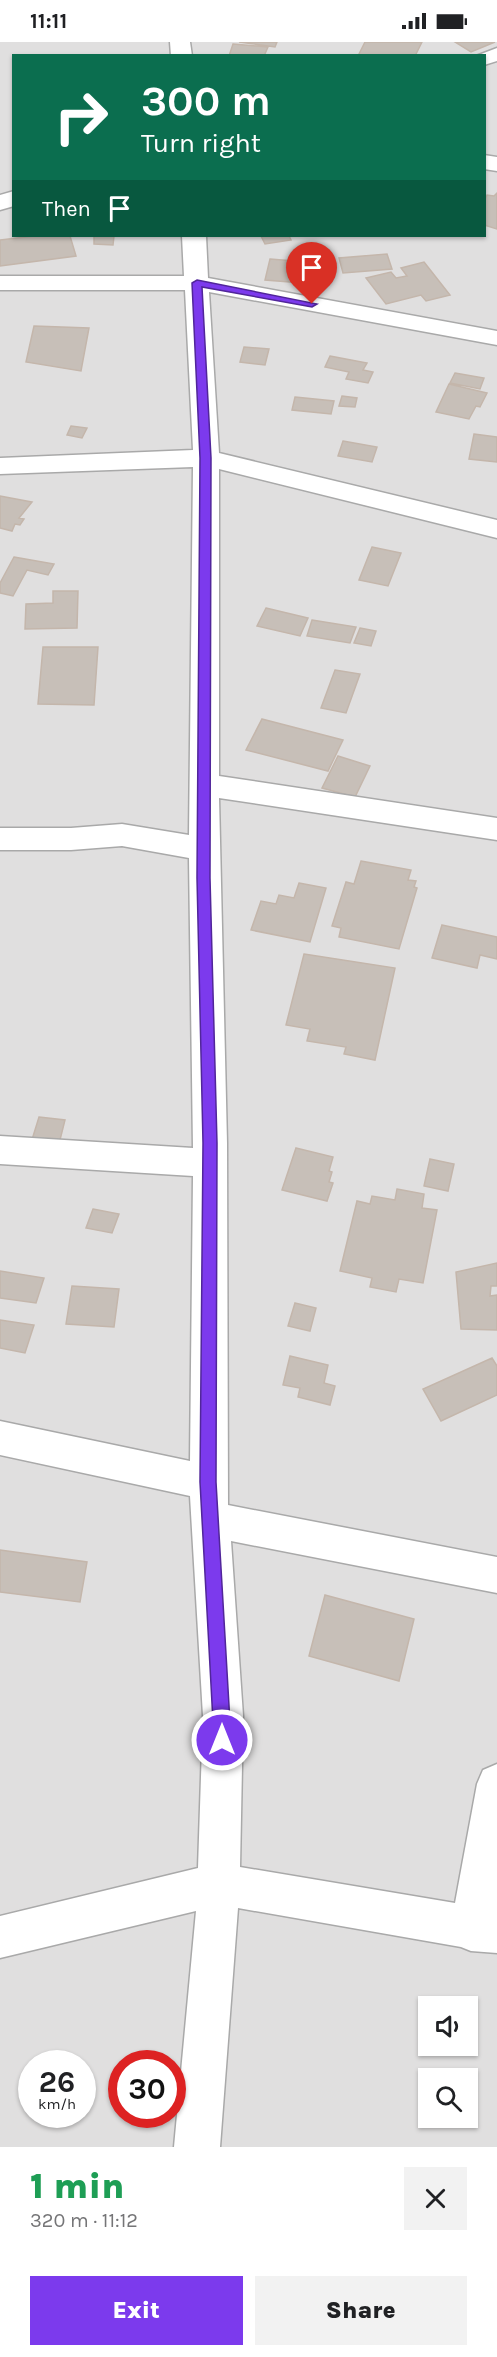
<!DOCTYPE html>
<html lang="en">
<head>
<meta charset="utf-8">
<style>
	body { margin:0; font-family:Karla,sans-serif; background:#f2f2f2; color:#202124; height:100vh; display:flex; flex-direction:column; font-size:22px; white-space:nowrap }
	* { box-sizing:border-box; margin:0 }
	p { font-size:20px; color:#757577 }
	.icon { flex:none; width:33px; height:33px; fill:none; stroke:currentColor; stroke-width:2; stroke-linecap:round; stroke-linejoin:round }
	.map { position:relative; height:2105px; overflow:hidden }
	.panel { display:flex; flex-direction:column; background:#fff; flex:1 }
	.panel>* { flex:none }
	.hud { position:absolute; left:12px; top:12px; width:474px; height:183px; border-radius:0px; box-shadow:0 2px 4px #0004; background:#0b6e4f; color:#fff; overflow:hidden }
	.tools { position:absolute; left:418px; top:1954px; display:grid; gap:12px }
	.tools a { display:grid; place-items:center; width:60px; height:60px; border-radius:0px; background:#fff; box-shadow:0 2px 4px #0004; font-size:30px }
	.speed { position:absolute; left:18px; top:2008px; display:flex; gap:12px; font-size:30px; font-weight:700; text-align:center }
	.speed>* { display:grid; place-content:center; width:78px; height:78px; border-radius:50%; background:#fff; box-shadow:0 2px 4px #0004; line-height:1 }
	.speed small { font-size:15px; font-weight:400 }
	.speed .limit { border:9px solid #d22; background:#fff; color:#111 }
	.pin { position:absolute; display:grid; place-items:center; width:51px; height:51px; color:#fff; margin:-62px -26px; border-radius:50% 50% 50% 0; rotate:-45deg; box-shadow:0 0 6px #0007 }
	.pin .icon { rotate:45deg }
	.me { position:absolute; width:66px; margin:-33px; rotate:0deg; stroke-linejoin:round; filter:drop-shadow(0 0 4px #0008) }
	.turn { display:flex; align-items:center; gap:21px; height:126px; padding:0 30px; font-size:27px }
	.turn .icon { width:78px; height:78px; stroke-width:2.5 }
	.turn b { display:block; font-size:42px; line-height:51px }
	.then { display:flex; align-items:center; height:57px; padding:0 30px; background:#0003; gap:12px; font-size:22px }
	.round { display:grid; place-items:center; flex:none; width:63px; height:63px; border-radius:0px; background:#f2f2f2 }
	.head { display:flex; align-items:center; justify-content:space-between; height:102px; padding:0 30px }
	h1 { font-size:36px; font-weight:800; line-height:45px; color:#1e9e55 }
	.button { display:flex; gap:12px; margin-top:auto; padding:12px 30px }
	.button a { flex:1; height:69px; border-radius:0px; background:#7c3aed; color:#fff; font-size:24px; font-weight:800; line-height:69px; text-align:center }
	.button a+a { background:#f2f2f2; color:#202124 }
	.status { display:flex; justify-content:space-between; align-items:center; height:42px; padding:0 30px; background:#fff; direction:ltr }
	.status svg { height:16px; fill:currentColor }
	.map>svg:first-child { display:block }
	.residential { fill:#e0dfdf; fill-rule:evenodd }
	.building { fill:#c7bfb8; stroke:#c4b6ab; stroke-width:1.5 }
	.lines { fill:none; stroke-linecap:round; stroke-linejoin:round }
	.minor-casing { stroke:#a9a9a9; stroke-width:3 }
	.minor { fill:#fff; fill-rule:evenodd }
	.route { fill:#7c3aed; stroke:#51269a; stroke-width:1.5 }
</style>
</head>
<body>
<div class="status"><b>11:11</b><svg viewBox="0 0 49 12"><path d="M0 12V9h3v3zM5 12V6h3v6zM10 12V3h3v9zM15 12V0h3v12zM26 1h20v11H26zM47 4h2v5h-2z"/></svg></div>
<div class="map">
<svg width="497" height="2105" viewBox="0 0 497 2105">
	<rect width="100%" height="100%" fill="#f2efe9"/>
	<path class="residential" d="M 0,0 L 497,0 L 497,2105 L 0,2105 ZM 14,14 L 484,14 L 484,194 L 14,194 ZM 429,1965 L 468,1965 L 468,2004 L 429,2004 ZM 32,2022 L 82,2022 L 82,2073 L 32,2073 ZM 122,2022 L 172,2022 L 172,2073 L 122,2073 ZM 429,2037 L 468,2037 L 468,2076 L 429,2076 Z"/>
	<path class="building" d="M 239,0 L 277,0 L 275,5 Z
		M 365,0 L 422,0 L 415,14 L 358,14 Z
		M 455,0 L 495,0 L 471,10 Z
		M 233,2 L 268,5 L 264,14 L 229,14 Z
		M 497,151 L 497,187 L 484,183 L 484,160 L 487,153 L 494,154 Z
		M 34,194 L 70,194 L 76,214 L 0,224 L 0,198 Z
		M 94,194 L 114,194 L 113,203 L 94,202 Z
		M 261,194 L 289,194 L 291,198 L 265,202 Z
		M 387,212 L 392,227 L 343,231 L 339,216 Z
		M 270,217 L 306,220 L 302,241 L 265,238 Z
		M 424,220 L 450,253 L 426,259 L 421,253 L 386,262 L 366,236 L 391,230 L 396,236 L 407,234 L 401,226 Z
		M 34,284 L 89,286 L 81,329 L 26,320 Z
		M 244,305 L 269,307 L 265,323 L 240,320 Z
		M 330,314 L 367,321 L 363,328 L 373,330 L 368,341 L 346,337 L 349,330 L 325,325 Z
		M 455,331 L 484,336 L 480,347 L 450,341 Z
		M 449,342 L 487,351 L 480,365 L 476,364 L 469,377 L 436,370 Z
		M 342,354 L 357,356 L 355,365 L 339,364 Z
		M 295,355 L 334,359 L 331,372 L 292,368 Z
		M 71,384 L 87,386 L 82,396 L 67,393 Z
		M 474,392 L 497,395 L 497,420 L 469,417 Z
		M 343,399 L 377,405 L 372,420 L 338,414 Z
		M 0,454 L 32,460 L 19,476 L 24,477 L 20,483 L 15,482 L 12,489 L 0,486 Z
		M 372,505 L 401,511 L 388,544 L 359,538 Z
		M 14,515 L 54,522 L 48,533 L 27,528 L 13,554 L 0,551 L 0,541 Z
		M 53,549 L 78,549 L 77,586 L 25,587 L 26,562 L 53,561 Z
		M 266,566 L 308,576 L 300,594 L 257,584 Z
		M 312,578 L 356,585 L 350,601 L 307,594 Z
		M 360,586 L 376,589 L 371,604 L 354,601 Z
		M 43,605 L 98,605 L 94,663 L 38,662 Z
		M 335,628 L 360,632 L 346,671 L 321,666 Z
		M 262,677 L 343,698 L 328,729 L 246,708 Z
		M 338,714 L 370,724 L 355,755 L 322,746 Z
		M 361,819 L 411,828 L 408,838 L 416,839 L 414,845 L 417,846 L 399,907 L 339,895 L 341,886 L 332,884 L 346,840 L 354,842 Z
		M 299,841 L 326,846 L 310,900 L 251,888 L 261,859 L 276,862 L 279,853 L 294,856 Z
		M 442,883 L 497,895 L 497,917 L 480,913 L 477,926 L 432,916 Z
		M 304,912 L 395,926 L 375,1018 L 344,1012 L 346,1005 L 307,999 L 310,987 L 286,983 Z
		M 39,1075 L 65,1078 L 58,1106 L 31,1101 Z
		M 296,1106 L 333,1115 L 329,1129 L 332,1130 L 329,1140 L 333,1141 L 327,1159 L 282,1148 Z
		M 430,1117 L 454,1122 L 448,1149 L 424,1144 Z
		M 397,1147 L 424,1152 L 422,1166 L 437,1168 L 423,1241 L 399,1237 L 396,1250 L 370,1245 L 372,1236 L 340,1229 L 357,1159 L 370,1162 L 372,1154 L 395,1158 Z
		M 93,1167 L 119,1172 L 112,1191 L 86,1186 Z
		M 497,1221 L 497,1244 L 491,1244 L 490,1254 L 497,1253 L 497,1288 L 461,1287 L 456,1230 Z
		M 0,1229 L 44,1236 L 36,1261 L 0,1256 Z
		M 72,1244 L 119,1247 L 114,1285 L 66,1282 Z
		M 295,1261 L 316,1266 L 310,1289 L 288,1284 Z
		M 0,1278 L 34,1283 L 25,1311 L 0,1306 Z
		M 290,1314 L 328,1323 L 324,1341 L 335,1344 L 330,1363 L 298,1355 L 300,1346 L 283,1343 Z
		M 492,1316 L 497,1324 L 497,1353 L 441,1379 L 423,1347 Z
		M 0,1508 L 87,1520 L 80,1560 L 0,1550 Z
		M 325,1553 L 414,1577 L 399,1639 L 309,1614 Z"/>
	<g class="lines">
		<g class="minor-casing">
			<path id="minor" d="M 170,0 L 190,0 L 192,14 L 171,14 Z
				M 497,6 L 497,19 L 484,23 L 484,14 L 476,14 Z
				M 484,113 L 497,115 L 497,129 L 484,127 Z
				M 14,149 L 14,164 L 0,168 L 0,153 Z
				M 182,194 L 206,194 L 208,236 L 497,289 L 497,303 L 209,250 L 219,411 L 497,478 L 497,496 L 219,427 L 219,734 L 497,776 L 497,798 L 219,756 L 227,1101 L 228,1463 L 497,1515 L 497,1551 L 231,1499 L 243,1674 L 240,1825 L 455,1861 L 477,1742 L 483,1728 L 497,1722 L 497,1911 L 471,1909 L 461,1905 L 238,1866 L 220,2105 L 174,2105 L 196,1869 L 0,1916 L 0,1874 L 198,1826 L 203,1674 L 190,1454 L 0,1413 L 0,1379 L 190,1419 L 193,1134 L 0,1122 L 0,1094 L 193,1106 L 189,816 L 122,804 L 71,808 L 0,808 L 0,786 L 71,786 L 122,782 L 189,793 L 193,425 L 0,432 L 0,416 L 193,408 L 185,248 L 0,248 L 0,234 L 184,234 Z"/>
		</g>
		<use href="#minor" class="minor"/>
	</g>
	<path class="route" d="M 197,238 L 317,262 L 312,265 L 202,245 L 211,416 L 210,836 L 217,1101 L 216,1440 L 231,1698 L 228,1704 L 222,1707 L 217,1704 L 214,1698 L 200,1440 L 203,1101 L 197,836 L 200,416 L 192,241 Z"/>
</svg>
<div class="tools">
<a><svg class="icon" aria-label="sound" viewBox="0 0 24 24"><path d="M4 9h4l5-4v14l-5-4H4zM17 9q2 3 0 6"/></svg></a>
<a><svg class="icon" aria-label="search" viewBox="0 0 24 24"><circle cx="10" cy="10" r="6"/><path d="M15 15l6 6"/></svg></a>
</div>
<div class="speed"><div>26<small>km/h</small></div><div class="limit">30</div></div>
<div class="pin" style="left:312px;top:262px;background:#d93025"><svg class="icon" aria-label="arrive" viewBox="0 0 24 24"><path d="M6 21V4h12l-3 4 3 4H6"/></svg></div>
<svg class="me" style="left:222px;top:1698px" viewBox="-20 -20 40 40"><circle r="17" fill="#7c3aed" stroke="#fff" stroke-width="3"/><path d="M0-11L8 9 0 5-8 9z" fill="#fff"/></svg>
<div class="hud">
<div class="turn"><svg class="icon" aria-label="right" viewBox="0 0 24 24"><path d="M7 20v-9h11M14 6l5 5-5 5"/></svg><div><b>300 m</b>Turn right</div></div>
<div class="then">Then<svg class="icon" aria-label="arrive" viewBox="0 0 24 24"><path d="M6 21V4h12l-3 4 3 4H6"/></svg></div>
</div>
</div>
<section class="panel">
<div class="head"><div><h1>1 min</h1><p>320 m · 11:12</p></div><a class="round"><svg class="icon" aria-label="close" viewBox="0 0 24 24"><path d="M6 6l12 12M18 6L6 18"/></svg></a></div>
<div class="button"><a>Exit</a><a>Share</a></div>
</section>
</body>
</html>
